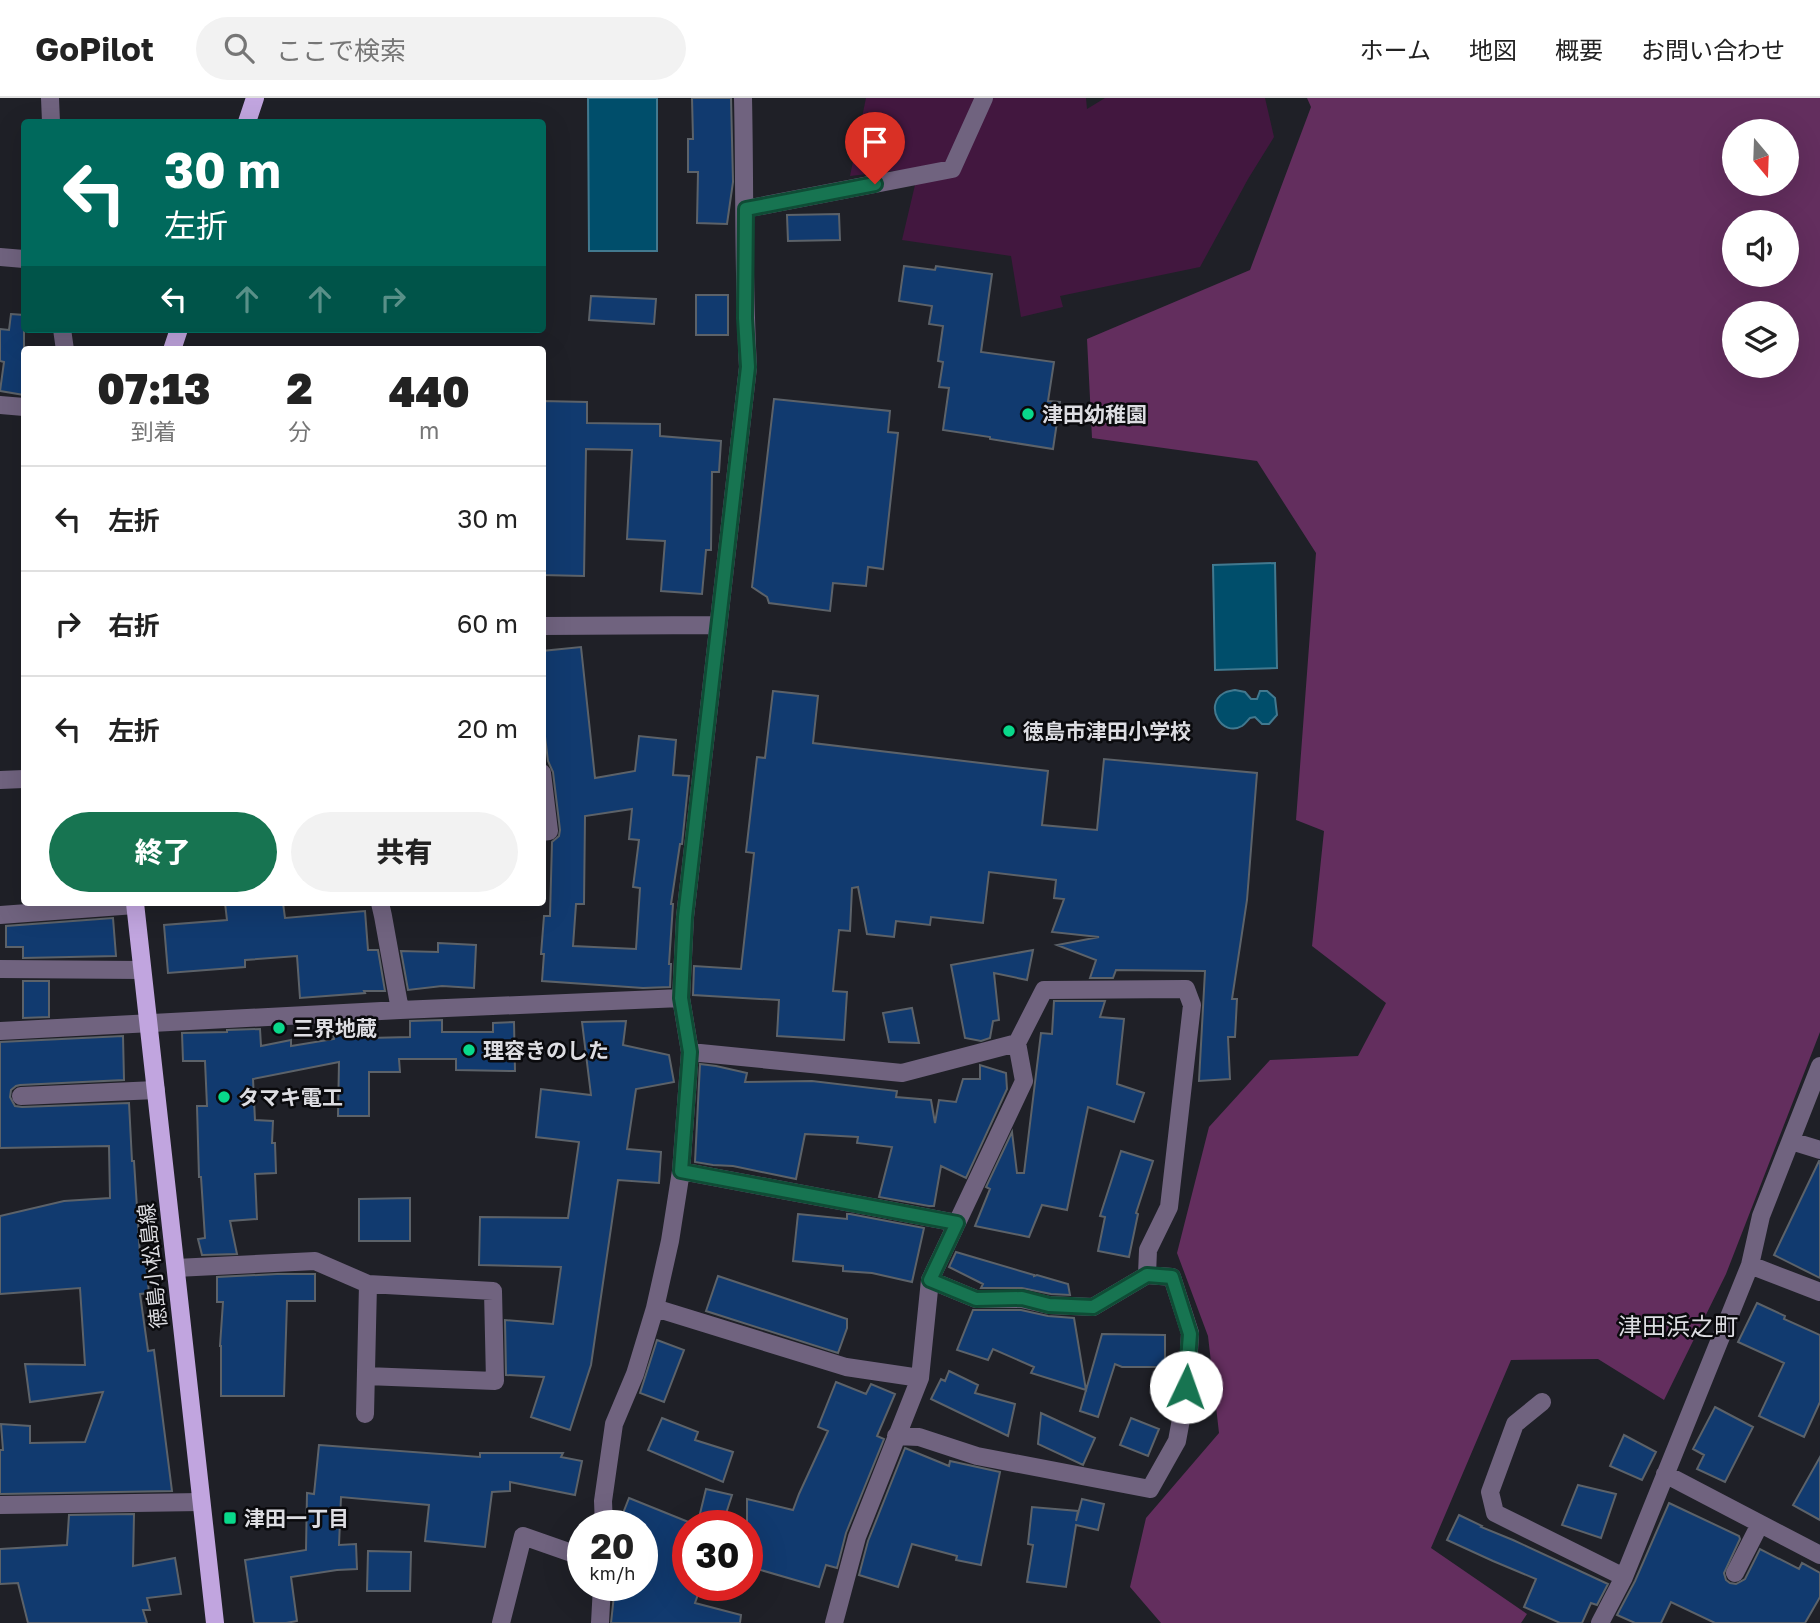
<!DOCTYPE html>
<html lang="ja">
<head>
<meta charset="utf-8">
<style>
	body { margin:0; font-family:"Golos Text","Noto Sans JP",sans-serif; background:#f2f2f2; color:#222; height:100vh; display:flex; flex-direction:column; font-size:26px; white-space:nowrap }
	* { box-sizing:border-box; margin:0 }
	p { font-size:23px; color:#767676 }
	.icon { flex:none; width:38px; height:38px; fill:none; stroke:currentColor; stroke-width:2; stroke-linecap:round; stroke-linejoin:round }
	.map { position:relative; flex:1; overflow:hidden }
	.panel { position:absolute; left:21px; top:248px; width:525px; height:560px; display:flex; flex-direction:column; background:#fff; border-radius:7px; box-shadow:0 7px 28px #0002 }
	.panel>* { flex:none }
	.banner { position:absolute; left:21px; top:21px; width:525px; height:214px; border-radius:7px; box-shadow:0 7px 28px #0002; background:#00695c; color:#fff; overflow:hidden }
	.needle { width:46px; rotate:161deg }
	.controls { position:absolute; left:1722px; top:21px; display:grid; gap:14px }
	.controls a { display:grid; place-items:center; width:77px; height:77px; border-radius:50%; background:#fff; box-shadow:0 7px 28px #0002; font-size:35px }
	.speed { position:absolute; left:567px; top:1412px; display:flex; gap:14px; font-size:35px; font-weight:700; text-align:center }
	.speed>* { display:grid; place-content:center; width:91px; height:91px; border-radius:50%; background:#fff; box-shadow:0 7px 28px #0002; line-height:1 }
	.speed small { font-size:18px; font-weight:400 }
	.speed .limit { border:10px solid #d22; background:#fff; color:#111 }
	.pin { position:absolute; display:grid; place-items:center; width:60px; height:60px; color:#fff; margin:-72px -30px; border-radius:50% 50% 50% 0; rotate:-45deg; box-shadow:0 0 7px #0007 }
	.pin .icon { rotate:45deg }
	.me { position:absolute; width:77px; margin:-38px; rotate:3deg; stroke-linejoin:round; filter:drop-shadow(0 0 5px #0008) }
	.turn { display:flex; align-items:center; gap:24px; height:147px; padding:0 28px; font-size:32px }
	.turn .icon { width:91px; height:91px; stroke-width:2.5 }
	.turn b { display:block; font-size:49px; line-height:60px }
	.lanes { display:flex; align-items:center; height:66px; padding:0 28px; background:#0003; justify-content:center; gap:35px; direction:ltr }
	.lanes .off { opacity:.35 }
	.eta { display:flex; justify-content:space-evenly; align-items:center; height:119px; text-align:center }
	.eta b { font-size:42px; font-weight:800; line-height:49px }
	.action { display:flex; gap:14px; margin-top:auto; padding:14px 28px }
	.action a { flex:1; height:80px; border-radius:42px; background:#177451; color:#fff; font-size:28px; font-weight:800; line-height:80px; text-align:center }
	.action a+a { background:#f2f2f2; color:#222 }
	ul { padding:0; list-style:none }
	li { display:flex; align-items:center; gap:21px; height:105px; padding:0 28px; border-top:2px solid #e0e0e0 }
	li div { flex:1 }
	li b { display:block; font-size:26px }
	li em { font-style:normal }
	header { display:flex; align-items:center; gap:42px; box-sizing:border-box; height:98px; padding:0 35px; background:#fff; border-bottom:2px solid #e0e0e0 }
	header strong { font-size:33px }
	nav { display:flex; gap:38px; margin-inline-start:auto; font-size:24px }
	.search { width:490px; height:63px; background:#f2f2f2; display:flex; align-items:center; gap:18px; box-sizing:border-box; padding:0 24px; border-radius:38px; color:#767676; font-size:26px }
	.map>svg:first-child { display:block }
	.green { fill:#42173f }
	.forest { fill:#632e5e; fill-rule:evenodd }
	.water { fill:#004e6b; stroke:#42798f; stroke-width:2 }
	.building { fill:#113a6f; stroke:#5c6269; stroke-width:2; fill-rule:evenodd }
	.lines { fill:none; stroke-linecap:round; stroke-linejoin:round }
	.minor { stroke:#70637f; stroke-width:18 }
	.major { stroke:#c1a5df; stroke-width:18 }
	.route-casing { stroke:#0f4b35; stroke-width:18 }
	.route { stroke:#177451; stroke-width:12 }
	.poi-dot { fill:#09d98b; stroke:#0a0a0d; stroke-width:2.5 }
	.labels { text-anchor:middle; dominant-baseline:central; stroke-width:5; stroke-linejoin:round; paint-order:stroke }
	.poi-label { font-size:21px; font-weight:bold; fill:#dddde2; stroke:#0a0a0d; text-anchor:start }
	.street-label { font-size:21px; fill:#dddde2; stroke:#0a0a0d }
	.quarter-label { font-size:24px; fill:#dddde2; stroke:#0a0a0d }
</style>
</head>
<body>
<header>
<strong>GoPilot</strong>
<div class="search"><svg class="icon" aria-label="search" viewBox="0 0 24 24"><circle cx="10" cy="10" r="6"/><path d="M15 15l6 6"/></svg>ここで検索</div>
<nav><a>ホーム</a><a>地図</a><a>概要</a><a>お問い合わせ</a></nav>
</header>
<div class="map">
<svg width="1820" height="1525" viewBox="0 0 1820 1525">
	<rect width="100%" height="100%" fill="#1f2027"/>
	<path class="green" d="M 866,0 L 1086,0 L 1087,11 L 1105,0 L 1265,0 L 1274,39 L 1248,81 L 1200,169 L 1060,198 L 1063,209 L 1021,219 L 1011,158 L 902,142 L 919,70 L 850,78 Z"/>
	<path class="forest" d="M 1307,0 L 1820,0 L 1820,934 L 1726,1176 L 1664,1302 L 1598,1261 L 1511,1262 L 1431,1450 L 1527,1516 L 1521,1525 L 1161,1525 L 1130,1489 L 1146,1420 L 1219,1335 L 1208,1238 L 1177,1155 L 1209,1029 L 1270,962 L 1358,958 L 1386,905 L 1312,848 L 1324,733 L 1296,722 L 1316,455 L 1257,363 L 1092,340 L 1087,241 L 1250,172 L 1311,9 ZM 1734,33 L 1787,33 L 1787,86 L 1734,86 ZM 1734,124 L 1787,124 L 1787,177 L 1734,177 ZM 1734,215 L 1787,215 L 1787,268 L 1734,268 Z"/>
	<path class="water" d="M 588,0 L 657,0 L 657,153 L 589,153 Z
		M 1275,465 L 1277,570 L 1215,572 L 1213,467 Z
		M 1235,592 L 1245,594 L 1251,601 L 1257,601 L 1260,593 L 1267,593 L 1275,600 L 1277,617 L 1269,626 L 1262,626 L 1255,619 L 1250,620 C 1247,623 1245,626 1242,628 C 1222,640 1203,607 1224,595 C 1227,593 1231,593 1235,592 Z"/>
	<path class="building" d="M 692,0 L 731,0 L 733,84 L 727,126 L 697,125 L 698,74 L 688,74 L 688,41 L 693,41 Z
		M 839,116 L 840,142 L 788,143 L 787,117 Z
		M 904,168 L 935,172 L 936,168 L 992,176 L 981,254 L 1054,264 L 1048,303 L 1060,304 L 1053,351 L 990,341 L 990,339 L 943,332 L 949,290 L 939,289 L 943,264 L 938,263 L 943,228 L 929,226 L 932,208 L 899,203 Z
		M 696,197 L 728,197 L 728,237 L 696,237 Z
		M 591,198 L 656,201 L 654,226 L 589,222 Z
		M 11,216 L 24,217 L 24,297 L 0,293 L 4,264 L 0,263 L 0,231 L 9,232 Z
		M 774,301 L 890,313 L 888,334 L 898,335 L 883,471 L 868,469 L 866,488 L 833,485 L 830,513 L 769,505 L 767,499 L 752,489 Z
		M 542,303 L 587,304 L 587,325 L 660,326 L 660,338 L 721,343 L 719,374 L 712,374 L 711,452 L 706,452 L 702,496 L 661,493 L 665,443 L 627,441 L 632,352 L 586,351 L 584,478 L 542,477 Z
		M 581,549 L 595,680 L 635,673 L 639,638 L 676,642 L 673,677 L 689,678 L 682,746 L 680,746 L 671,806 L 673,806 L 669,866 L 671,866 L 670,889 L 643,890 L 542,883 L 544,856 L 541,856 L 544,818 L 550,818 L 552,744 L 559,738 L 560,732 L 553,674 L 548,663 L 542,614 L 542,553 ZM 632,711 L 629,741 L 639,742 L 633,789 L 640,790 L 636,851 L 573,848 L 576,806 L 584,806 L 585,718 Z
		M 773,593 L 818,598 L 813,645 L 1048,673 L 1042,727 L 1097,732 L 1104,661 L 1257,675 L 1247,802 L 1232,901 L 1237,901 L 1235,939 L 1228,939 L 1230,981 L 1199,983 L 1205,873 L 1116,872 L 1113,880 L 1090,880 L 1096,862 L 1057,847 L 1099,839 L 1052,834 L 1064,801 L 1054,800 L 1056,782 L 989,774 L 983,825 L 931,819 L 930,827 L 896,823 L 894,839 L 867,836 L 858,789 L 852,790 L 850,833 L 839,832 L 833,893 L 847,894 L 844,942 L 777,938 L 779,902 L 693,897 L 694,868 L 741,871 L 754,755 L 746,754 L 757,659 L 765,660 Z
		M 225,805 L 283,805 L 285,820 L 365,813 L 368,852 L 378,852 L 385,893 L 364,893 L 365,895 L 300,900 L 297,858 L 245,862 L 245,869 L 168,875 L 164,827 L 227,822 Z
		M 113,820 L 116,858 L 23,860 L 23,849 L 6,849 L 6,828 Z
		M 438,845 L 476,847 L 474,890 L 442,888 L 408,892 L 401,853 L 438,854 Z
		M 1033,852 L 1027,882 L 994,875 L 999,922 L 993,923 L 990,940 L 981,943 L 965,940 L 951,867 Z
		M 23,883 L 49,883 L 49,919 L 23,920 Z
		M 1054,903 L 1105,903 L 1100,919 L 1124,921 L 1117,986 L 1144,995 L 1134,1024 L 1088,1009 L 1067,1112 L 1042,1107 L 1029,1139 L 975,1128 L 990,1091 L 986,1089 L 1012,1034 L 1017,1075 L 1024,1075 L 1041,935 L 1052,936 Z
		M 912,910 L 919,945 L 889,944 L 883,915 Z
		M 442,922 L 442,934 L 493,934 L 493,925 L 514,924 L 515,973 L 456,972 L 456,961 L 399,961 L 400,974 L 369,974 L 369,1018 L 338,1018 L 339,964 L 253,981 L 255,1022 L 273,1023 L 272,1045 L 275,1045 L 276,1075 L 255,1076 L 257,1121 L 230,1123 L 237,1156 L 202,1157 L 198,1141 L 205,1140 L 201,1079 L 199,1079 L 197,1008 L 207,1008 L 205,963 L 183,963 L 182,935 L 227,934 L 227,932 L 260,931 L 261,948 L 291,942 L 291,948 L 334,941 L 333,934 L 367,928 L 368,940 L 410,939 L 410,923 Z
		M 626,923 L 623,947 L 669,957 L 674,984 L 636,991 L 627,1051 L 661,1054 L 659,1085 L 618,1082 L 591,1267 L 570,1332 L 531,1319 L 544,1279 L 506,1277 L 505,1222 L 553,1226 L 561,1169 L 479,1167 L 480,1119 L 568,1120 L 579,1044 L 536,1039 L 541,991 L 591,997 L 582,924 Z
		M 123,938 L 124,982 L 20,987 L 16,988 L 11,992 L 10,999 L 15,1008 L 22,1009 L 129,1005 L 132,1063 L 134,1063 L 140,1156 L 145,1155 L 149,1195 L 140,1196 L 148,1253 L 154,1252 L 172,1393 L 0,1396 L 0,1352 L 3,1352 L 1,1326 L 30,1328 L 30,1345 L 85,1344 L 103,1294 L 30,1304 L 25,1266 L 85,1267 L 80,1190 L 0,1196 L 0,1118 L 64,1103 L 110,1100 L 109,1048 L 0,1050 L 0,944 Z
		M 700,966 L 716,968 L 747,975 L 745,984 L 812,983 L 897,993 L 896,999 L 931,1002 L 935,1025 L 939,1002 L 956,1004 L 963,981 L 980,981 L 980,967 L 1006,975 L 1007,991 L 966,1080 L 941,1068 L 934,1108 L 929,1108 L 879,1099 L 892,1049 L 857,1045 L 858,1039 L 805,1036 L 796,1081 L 733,1068 L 713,1067 L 695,1064 Z
		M 1121,1053 L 1153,1063 L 1136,1115 L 1138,1116 L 1129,1159 L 1098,1153 L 1105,1119 L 1100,1118 Z
		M 1819,1063 L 1820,1063 L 1820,1180 L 1774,1157 Z
		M 410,1100 L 410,1143 L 359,1143 L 359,1101 Z
		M 798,1116 L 847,1121 L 847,1116 L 850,1116 L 924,1130 L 912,1184 L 872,1175 L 843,1173 L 843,1168 L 793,1163 Z
		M 956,1154 L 1034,1177 L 1034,1178 L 1037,1177 L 1068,1186 L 1070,1197 L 1051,1196 L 1022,1190 L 981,1190 L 983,1186 L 949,1169 Z
		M 277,1176 L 315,1176 L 315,1203 L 287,1203 L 284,1298 L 221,1298 L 221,1248 L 220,1248 L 223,1204 L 217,1204 L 217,1179 Z
		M 718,1178 L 847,1221 L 847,1230 L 838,1255 L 706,1213 Z
		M 1757,1205 L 1785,1218 L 1784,1221 L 1820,1237 L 1820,1304 L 1804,1339 L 1759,1318 L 1784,1265 L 1738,1244 Z
		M 973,1212 L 1021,1212 L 1048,1218 L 1074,1220 L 1086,1292 L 1031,1275 L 1034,1269 L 993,1251 L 988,1262 L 957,1252 Z
		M 1102,1236 L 1165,1237 L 1165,1269 L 1122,1269 L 1115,1266 L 1098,1319 L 1080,1313 Z
		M 657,1242 L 684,1252 L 664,1304 L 640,1295 Z
		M 949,1273 L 978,1287 L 975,1295 L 1015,1306 L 1008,1338 L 931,1301 L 941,1281 L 945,1283 Z
		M 836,1284 L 866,1296 L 871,1286 L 895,1296 L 877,1338 L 884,1341 L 846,1435 L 837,1470 L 826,1467 L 819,1489 L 747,1468 L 747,1401 L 793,1412 L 799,1396 L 828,1333 L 818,1329 Z
		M 1715,1309 L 1753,1329 L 1725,1384 L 1697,1371 L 1704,1357 L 1693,1351 Z
		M 1041,1315 L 1095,1340 L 1083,1367 L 1038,1346 Z
		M 662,1320 L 698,1334 L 695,1342 L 733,1354 L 723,1384 L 648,1352 Z
		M 1131,1320 L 1159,1331 L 1148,1358 L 1120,1347 Z
		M 1624,1337 L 1656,1354 L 1642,1382 L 1610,1368 Z
		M 319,1347 L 480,1359 L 480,1355 L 563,1355 L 561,1359 L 582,1363 L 575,1397 L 510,1384 L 510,1393 L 492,1394 L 485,1449 L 425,1443 L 429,1407 L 341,1399 L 339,1447 L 356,1446 L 357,1471 L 337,1472 L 291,1479 L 297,1523 L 286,1525 L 254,1525 L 245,1462 L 306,1452 L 307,1395 L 314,1396 Z
		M 905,1350 L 949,1368 L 950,1363 L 1000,1374 L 981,1467 L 956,1462 L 957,1458 L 912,1446 L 898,1489 L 859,1477 L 868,1443 Z
		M 1820,1359 L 1820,1422 L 1793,1407 Z
		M 1578,1387 L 1616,1396 L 1601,1440 L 1562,1427 Z
		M 706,1391 L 732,1397 L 722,1428 L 697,1428 Z
		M 629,1400 L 696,1427 L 688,1428 L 688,1488 L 701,1488 L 695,1505 L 741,1517 L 740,1525 L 611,1525 L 615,1488 L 642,1488 L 642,1428 L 618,1428 Z
		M 1082,1401 L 1104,1406 L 1098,1432 L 1076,1427 L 1066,1489 L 1027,1484 L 1033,1447 L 1028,1446 L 1032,1409 L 1078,1413 L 1076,1423 Z
		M 1669,1405 L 1739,1438 L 1740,1441 L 1724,1475 L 1726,1482 L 1730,1485 L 1736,1486 L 1745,1481 L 1760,1451 L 1799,1471 L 1802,1465 L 1820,1475 L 1820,1499 L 1805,1525 L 1715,1525 L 1671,1504 L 1661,1525 L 1635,1525 L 1617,1517 L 1635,1483 Z
		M 134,1416 L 133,1468 L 175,1460 L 181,1496 L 147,1500 L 150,1512 L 143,1512 L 147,1525 L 28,1525 L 18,1485 L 0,1486 L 0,1451 L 67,1447 L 69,1417 Z
		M 1459,1417 L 1482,1428 L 1481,1429 L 1513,1442 L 1608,1486 L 1597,1507 L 1591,1505 L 1582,1525 L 1560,1525 L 1524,1509 L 1536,1481 L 1493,1463 L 1447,1442 Z
		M 368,1453 L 411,1454 L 410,1493 L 367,1493 Z"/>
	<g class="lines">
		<path class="minor" d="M 50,0 L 51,24
			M 745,111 L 952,71 L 984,0
			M 0,159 L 24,161
			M 62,231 L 65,252
			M 0,307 L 24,309
			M 542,528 L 718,527
			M 542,675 L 549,733 L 542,734
			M 0,682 L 24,681
			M 380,805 L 383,818 L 400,912
			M 0,817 L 135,807
			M 0,871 L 142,872
			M 0,933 L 400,912 L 681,900
			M 690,954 L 902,975 L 1017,945 L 1044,892 L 1186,891 L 1192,907 L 1169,1109 L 1148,1152 L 1147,1177 L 1093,1209 L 1049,1207 L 1022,1201 L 976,1201 L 930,1182
			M 21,998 L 156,992
			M 1791,1043 L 1820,1052
			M 681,1073 L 957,1125
			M 1750,1167 L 1820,1194
			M 176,1170 L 315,1163 L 368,1186 L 493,1193 L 495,1283 L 366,1278
			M 655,1210 L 846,1269 L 920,1280
			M 1542,1304 L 1515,1326 L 1490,1394 L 1495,1415 L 1624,1479
			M 365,1316 L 368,1186
			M 896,1338 L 919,1339 L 977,1358 L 1150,1391 L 1177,1343 L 1187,1289 L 1190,1235 L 1172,1179 L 1147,1177
			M 1665,1376 L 1820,1457
			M 0,1407 L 201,1404
			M 604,1428 L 603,1403 L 614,1326 L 635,1276 L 655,1210 L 670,1143 L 681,1073 L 690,954 L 681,900 L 685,819 L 748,269 C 743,179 745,90 743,0
			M 1735,1475 L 1760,1426
			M 501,1525 L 523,1438 L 583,1459
			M 600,1525 L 602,1488
			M 834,1525 L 857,1439 L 920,1280 L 930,1182 L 1024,983 L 1017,945
			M 1600,1525 L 1624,1479 L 1750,1167 L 1761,1118 L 1820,968"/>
		<path class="major" d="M 247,24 L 255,0
			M 172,252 L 179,231
			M 135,805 L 215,1525"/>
	</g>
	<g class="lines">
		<g class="route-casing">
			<path id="route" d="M 875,86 L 746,111 L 745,220 L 748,269 L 685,819 L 681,900 L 690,954 L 681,1073 L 957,1125 L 930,1182 L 976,1201 L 1022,1200 L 1049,1207 L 1093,1209 L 1147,1177 L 1172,1179 L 1190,1236 L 1186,1289"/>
		</g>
		<use href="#route" class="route"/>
	</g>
	<g class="poi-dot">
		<circle cx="1028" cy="316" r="7"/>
		<circle cx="1009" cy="633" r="7"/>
		<circle cx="279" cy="930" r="7"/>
		<circle cx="469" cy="952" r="7"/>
		<circle cx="224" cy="999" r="7"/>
		<rect x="223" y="1413" width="14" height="14" rx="3.5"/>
	</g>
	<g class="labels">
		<g class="poi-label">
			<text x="1042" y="316">津田幼稚園</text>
			<text x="1023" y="633">徳島市津田小学校</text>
			<text x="293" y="930">三界地蔵</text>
			<text x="483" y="952">理容きのした</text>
			<text x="238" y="999">タマキ電工</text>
			<text x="244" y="1420">津田一丁目</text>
		</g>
		<g class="street-label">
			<text transform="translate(152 1168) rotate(-96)">徳島小松島線</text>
		</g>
		<g class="quarter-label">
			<text x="1678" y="1227">津田浜之町</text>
		</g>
	</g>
</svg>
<div class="controls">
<a><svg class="needle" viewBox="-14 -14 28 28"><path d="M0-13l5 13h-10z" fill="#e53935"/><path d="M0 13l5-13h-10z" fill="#767676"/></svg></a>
<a><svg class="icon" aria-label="sound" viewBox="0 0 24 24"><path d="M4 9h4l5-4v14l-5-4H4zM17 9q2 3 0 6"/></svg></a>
<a><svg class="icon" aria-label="layers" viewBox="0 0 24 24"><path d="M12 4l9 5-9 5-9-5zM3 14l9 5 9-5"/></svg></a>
</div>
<div class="speed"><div>20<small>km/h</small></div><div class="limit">30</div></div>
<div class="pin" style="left:875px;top:86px;background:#d93025"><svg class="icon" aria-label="arrive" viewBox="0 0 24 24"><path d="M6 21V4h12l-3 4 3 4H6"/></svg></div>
<svg class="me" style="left:1186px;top:1289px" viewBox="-20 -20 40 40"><circle r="19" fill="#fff"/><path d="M0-13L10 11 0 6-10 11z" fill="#177451"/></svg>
<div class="banner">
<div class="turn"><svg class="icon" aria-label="left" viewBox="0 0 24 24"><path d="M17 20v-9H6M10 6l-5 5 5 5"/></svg><div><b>30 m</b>左折</div></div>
<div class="lanes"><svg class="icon" aria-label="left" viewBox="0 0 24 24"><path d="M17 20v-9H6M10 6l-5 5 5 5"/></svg><svg class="icon off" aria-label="ahead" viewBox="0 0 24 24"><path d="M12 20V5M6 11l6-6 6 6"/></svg><svg class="icon off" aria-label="ahead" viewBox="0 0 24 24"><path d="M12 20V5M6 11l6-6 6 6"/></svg><svg class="icon off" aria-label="right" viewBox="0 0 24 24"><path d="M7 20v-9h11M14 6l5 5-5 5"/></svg></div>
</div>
<section class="panel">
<div class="eta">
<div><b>07:13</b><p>到着</p></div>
<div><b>2</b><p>分</p></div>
<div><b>440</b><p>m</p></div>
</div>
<ul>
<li><svg class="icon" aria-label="left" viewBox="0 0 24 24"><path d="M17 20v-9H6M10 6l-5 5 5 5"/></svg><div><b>左折</b></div><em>30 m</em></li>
<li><svg class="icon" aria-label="right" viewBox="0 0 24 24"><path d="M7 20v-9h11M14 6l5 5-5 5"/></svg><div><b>右折</b></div><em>60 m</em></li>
<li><svg class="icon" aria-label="left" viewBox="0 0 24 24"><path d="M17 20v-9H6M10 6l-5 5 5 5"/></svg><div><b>左折</b></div><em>20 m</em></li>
</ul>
<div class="action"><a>終了</a><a>共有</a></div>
</section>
</div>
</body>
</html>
